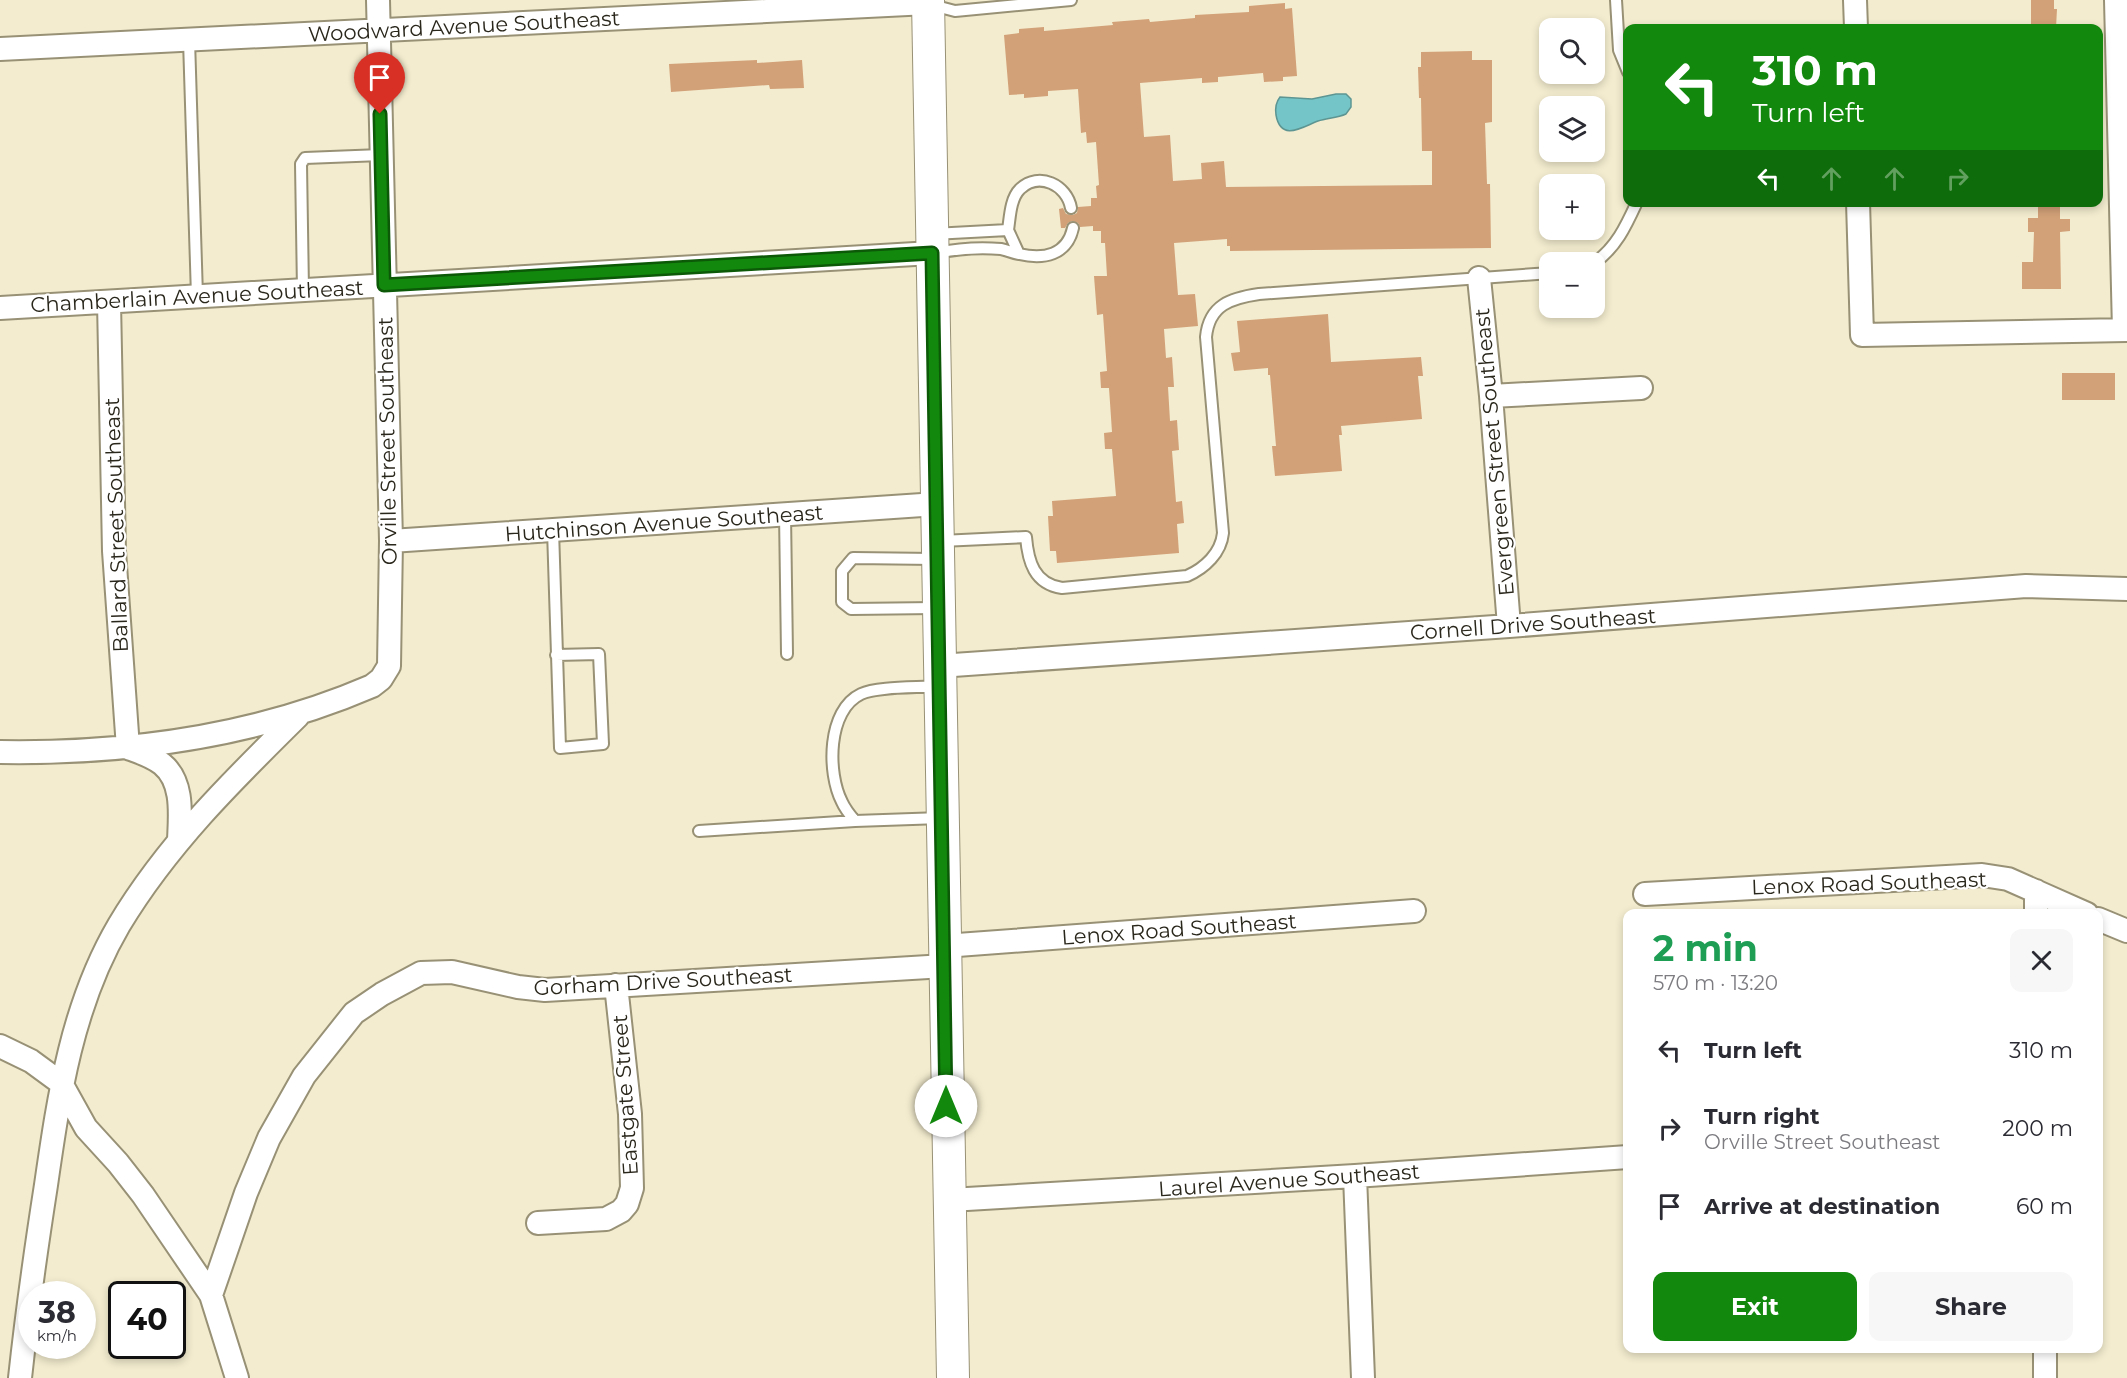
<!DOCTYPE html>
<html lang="en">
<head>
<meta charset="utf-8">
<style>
	body { margin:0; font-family:Montserrat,sans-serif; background:#f7f7f7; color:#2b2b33; height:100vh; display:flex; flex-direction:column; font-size:22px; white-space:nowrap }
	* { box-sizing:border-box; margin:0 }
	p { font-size:20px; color:#7c7c81 }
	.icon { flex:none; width:33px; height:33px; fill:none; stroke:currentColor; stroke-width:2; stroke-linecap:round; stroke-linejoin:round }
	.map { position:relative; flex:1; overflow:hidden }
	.details { position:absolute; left:1623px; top:909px; width:480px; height:444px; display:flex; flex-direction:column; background:#fff; border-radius:12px; box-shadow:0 3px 9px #0003 }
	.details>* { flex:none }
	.guide { position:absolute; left:1623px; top:24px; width:480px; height:183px; border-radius:12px; box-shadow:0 3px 9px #0003; background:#12890d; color:#fff; overflow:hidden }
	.tools { position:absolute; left:1539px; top:18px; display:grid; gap:12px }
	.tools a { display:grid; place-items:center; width:66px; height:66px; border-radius:12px; background:#fff; box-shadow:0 3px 9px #0003; font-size:30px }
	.speed { position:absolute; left:18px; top:1281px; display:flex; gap:12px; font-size:30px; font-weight:700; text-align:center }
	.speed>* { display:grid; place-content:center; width:78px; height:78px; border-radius:50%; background:#fff; box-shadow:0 3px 9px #0003; line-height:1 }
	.speed small { font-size:15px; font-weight:400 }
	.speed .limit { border:3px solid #111; border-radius:9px; background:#fff; color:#111 }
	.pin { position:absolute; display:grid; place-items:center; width:51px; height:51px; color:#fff; margin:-62px -26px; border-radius:50% 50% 50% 0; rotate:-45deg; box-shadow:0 0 6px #0007 }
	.pin .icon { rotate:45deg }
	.me { position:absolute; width:66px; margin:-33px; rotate:0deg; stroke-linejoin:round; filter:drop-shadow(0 0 4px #0008) }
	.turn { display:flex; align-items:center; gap:21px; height:126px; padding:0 30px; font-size:27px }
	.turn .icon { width:78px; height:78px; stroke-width:2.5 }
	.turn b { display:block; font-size:42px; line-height:51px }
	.lanes { display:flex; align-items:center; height:57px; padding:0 30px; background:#0003; justify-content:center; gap:30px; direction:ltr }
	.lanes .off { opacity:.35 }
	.round { display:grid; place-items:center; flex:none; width:63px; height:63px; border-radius:12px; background:#f7f7f7 }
	.overview { display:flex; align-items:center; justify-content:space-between; height:102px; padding:0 30px }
	h1 { font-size:36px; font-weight:700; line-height:45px; color:#1e9e55 }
	.button { display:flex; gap:12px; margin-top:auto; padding:12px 30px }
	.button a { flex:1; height:69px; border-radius:12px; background:#12890d; color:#fff; font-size:24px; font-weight:700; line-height:69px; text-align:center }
	.button a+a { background:#f7f7f7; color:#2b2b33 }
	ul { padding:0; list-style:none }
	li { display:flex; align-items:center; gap:18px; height:78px; padding:0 30px }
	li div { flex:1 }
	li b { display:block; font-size:22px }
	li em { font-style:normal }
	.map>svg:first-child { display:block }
	.water { fill:#73c5c7; stroke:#5d9593; stroke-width:1.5 }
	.building { fill:#d2a178 }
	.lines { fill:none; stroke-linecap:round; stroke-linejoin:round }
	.lane-casing { stroke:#989176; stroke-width:14 }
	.street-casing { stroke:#989176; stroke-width:26 }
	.secondary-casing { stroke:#989176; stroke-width:34 }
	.lane { stroke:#fff; stroke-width:10 }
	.street { stroke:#fff; stroke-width:22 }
	.secondary { stroke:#fff; stroke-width:32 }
	.route-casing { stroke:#0c5908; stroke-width:15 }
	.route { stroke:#12890d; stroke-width:10 }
	.labels { text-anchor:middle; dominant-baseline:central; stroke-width:4.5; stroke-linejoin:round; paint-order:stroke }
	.street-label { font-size:21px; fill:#29261b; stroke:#fff }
</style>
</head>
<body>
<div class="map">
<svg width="2127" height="1378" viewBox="0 0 2127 1378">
	<rect width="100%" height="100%" fill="#f3eccf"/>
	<path class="water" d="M 1336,94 L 1346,94 L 1351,99 L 1351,107 L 1346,114 C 1337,118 1327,118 1318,121 C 1304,126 1281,143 1276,115 C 1275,108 1276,102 1280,97 L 1312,99 Z"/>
	<path class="building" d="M 2031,0 L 2054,0 L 2054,9 L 2057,9 L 2056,28 L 2031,28 Z
		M 1285,3 L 1285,9 L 1292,8 L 1297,76 L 1283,77 L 1283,81 L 1264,82 L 1263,73 L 1218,77 L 1218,82 L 1202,83 L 1202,78 L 1140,83 L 1144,137 L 1170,135 L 1173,181 L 1202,179 L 1201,163 L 1224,161 L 1226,187 L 1432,185 L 1432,151 L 1422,151 L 1421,98 L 1419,98 L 1418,67 L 1421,67 L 1421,52 L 1472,51 L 1472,60 L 1492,60 L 1492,122 L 1485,123 L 1487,184 L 1490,184 L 1491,248 L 1230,251 L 1230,246 L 1227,246 L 1227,239 L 1174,243 L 1178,295 L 1195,294 L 1198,326 L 1164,329 L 1166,358 L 1172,357 L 1174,387 L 1168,387 L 1170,421 L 1177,420 L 1179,450 L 1172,451 L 1176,502 L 1182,501 L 1184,523 L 1177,524 L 1179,553 L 1057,563 L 1056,551 L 1050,551 L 1048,516 L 1053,516 L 1052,501 L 1116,496 L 1112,449 L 1105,449 L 1104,433 L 1112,432 L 1109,388 L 1101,388 L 1100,372 L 1107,371 L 1103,314 L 1097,315 L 1094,276 L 1107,276 L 1105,243 L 1101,243 L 1101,231 L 1093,231 L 1093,226 L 1080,227 L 1078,223 L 1072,221 L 1068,223 L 1065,228 L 1061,228 L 1059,209 L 1063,208 L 1066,214 L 1073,215 L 1077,213 L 1078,207 L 1091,206 L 1091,198 L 1097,198 L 1096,186 L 1099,185 L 1096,142 L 1087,143 L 1086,132 L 1081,133 L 1078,89 L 1048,91 L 1048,96 L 1024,98 L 1024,94 L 1009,95 L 1004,35 L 1019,33 L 1019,29 L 1044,27 L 1044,31 L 1113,25 L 1112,22 L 1149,19 L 1150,22 L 1195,18 L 1195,15 L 1249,12 L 1249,6 Z
		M 757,60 L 757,63 L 802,60 L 804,88 L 770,89 L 769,85 L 671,92 L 669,64 Z
		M 2038,203 L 2060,203 L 2060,219 L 2070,219 L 2070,231 L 2060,232 L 2061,289 L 2022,289 L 2022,262 L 2033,262 L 2034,232 L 2028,232 L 2028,218 L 2038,218 Z
		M 1328,314 L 1331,362 L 1421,357 L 1423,376 L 1418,376 L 1422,419 L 1341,426 L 1342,435 L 1339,435 L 1342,471 L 1275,476 L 1272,446 L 1276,446 L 1270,375 L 1268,375 L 1268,368 L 1234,371 L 1231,353 L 1240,352 L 1237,321 Z
		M 2062,373 L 2115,373 L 2115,400 L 2062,400 Z"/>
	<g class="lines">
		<g class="lane-casing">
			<path id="lane" d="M 1616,0 L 1619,50 L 1628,72
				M 932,5 L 955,11 L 1071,0
				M 189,40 L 197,296
				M 1008,230 L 1019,254
				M 933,234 L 1008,230 C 1010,218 1010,199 1020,189 C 1039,171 1067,185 1071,208
				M 936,253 C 956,249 980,247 1001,249 C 1007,250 1012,253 1019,254 C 1044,260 1067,255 1073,228
				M 1594,263 C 1616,248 1626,226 1637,202
				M 303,290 L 301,164 L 305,158 L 381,155
				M 785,514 L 787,654
				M 553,530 L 560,748 L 603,744 L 599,654 L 556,655
				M 941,541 L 1026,537 C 1028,561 1034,584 1062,588 L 1187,576 C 1205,568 1221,553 1223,533 L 1206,337 C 1209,305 1231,298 1259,294 L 1550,273
				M 935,559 L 853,558 L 842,571 L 842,602 L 851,609 L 935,608
				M 939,686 C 920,688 878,686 861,694 C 827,710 827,773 842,802 C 845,809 850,815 855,821 L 941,818
				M 699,831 L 855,821"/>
		</g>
		<g class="street-casing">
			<path id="street" d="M 1855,0 L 1856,28
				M 2116,0 L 2124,330
				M 0,49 L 928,3
				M 1858,202 L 1862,335 L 2127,330
				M 1479,278 L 1491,396 L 1509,626
				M 109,302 L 114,551 L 128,748 C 139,752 152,756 162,764 C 184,782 180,815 179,840
				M 0,308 L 932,253
				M 1491,396 L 1641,388
				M 391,541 L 937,504
				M 939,666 L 1509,626 L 2026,586 L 2127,589
				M 0,752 C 128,754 254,737 372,686 L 381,679 L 389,666 L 391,541 L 378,0
				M 2036,891 L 2036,914
				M 1645,894 L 1982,875 L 2008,879 L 2087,914
				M 2098,919 L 2127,931
				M 944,946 L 1414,911
				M 0,1046 L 31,1061 L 61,1083 L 86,1128 L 118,1163 L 143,1195 L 211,1295 L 237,1378
				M 1355,1176 L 1363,1378
				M 950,1200 L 1355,1176 L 1628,1157
				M 538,1223 L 606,1219 L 621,1211 L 627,1204 L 632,1188 L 630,1114 L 616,985
				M 211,1295 L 246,1193 L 269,1138 L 304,1076 L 354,1013 L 382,994 L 421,973 L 452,972 L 518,987 L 545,990 L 945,966
				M 2045,1348 L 2045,1378
				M 20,1378 C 27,1313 36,1249 46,1185 C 59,1095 72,1005 119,925 C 167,845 232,781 298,716"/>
		</g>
		<g class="secondary-casing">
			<path id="secondary" d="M 928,0 L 953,1378"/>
		</g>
		<use href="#lane" class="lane"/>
		<use href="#street" class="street"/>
		<use href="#secondary" class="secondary"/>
	</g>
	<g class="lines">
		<g class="route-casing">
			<path id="route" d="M 380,114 L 384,285 L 932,253 L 946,1106"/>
		</g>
		<use href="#route" class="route"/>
	</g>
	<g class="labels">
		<g class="street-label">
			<text transform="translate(464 26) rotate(-3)">Woodward Avenue Southeast</text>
			<text transform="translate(197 296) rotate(-3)">Chamberlain Avenue Southeast</text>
			<text transform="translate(387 441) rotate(-91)">Orville Street Southeast</text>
			<text transform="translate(1494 452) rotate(-95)">Evergreen Street Southeast</text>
			<text transform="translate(664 523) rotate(-4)">Hutchinson Avenue Southeast</text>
			<text transform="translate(116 525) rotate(-92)">Ballard Street Southeast</text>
			<text transform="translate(1533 624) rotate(-4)">Cornell Drive Southeast</text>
			<text transform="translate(1869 883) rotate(-2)">Lenox Road Southeast</text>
			<text transform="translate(1179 929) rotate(-4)">Lenox Road Southeast</text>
			<text transform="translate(663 981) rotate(-3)">Gorham Drive Southeast</text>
			<text transform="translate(625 1095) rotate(-94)">Eastgate Street</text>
			<text transform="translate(1289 1180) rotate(-4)">Laurel Avenue Southeast</text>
		</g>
	</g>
</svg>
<div class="tools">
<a><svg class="icon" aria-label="search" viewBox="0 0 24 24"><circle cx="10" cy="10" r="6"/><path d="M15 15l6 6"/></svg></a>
<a><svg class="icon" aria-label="layers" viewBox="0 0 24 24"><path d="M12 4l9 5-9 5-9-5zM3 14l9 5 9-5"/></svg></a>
<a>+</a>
<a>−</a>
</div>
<div class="speed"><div>38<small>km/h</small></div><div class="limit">40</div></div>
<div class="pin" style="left:380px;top:114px;background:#d93025"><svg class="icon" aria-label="arrive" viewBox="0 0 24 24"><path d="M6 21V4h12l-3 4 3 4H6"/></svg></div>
<svg class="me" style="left:946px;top:1106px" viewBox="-20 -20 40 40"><circle r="19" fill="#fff"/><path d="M0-13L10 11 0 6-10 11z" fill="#12890d"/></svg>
<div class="guide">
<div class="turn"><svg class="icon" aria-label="left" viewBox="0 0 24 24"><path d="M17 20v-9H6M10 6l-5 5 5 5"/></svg><div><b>310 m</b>Turn left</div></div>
<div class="lanes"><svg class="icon" aria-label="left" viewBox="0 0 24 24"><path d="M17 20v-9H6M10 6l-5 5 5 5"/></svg><svg class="icon off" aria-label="ahead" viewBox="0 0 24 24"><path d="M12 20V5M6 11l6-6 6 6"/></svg><svg class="icon off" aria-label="ahead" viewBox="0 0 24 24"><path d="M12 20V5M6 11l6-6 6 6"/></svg><svg class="icon off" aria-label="right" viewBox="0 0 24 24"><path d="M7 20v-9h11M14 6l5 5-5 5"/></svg></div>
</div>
<section class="details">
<div class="overview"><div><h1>2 min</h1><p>570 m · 13:20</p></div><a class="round"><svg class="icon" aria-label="close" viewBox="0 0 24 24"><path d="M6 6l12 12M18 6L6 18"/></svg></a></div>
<ul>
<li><svg class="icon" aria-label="left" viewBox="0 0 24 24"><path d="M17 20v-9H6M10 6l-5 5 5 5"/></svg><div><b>Turn left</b></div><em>310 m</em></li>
<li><svg class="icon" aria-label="right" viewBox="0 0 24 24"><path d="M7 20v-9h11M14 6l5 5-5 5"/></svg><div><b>Turn right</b><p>Orville Street Southeast</p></div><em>200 m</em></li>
<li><svg class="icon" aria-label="arrive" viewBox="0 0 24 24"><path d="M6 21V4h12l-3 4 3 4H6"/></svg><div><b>Arrive at destination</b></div><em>60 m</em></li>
</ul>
<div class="button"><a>Exit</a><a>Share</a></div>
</section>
</div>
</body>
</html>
